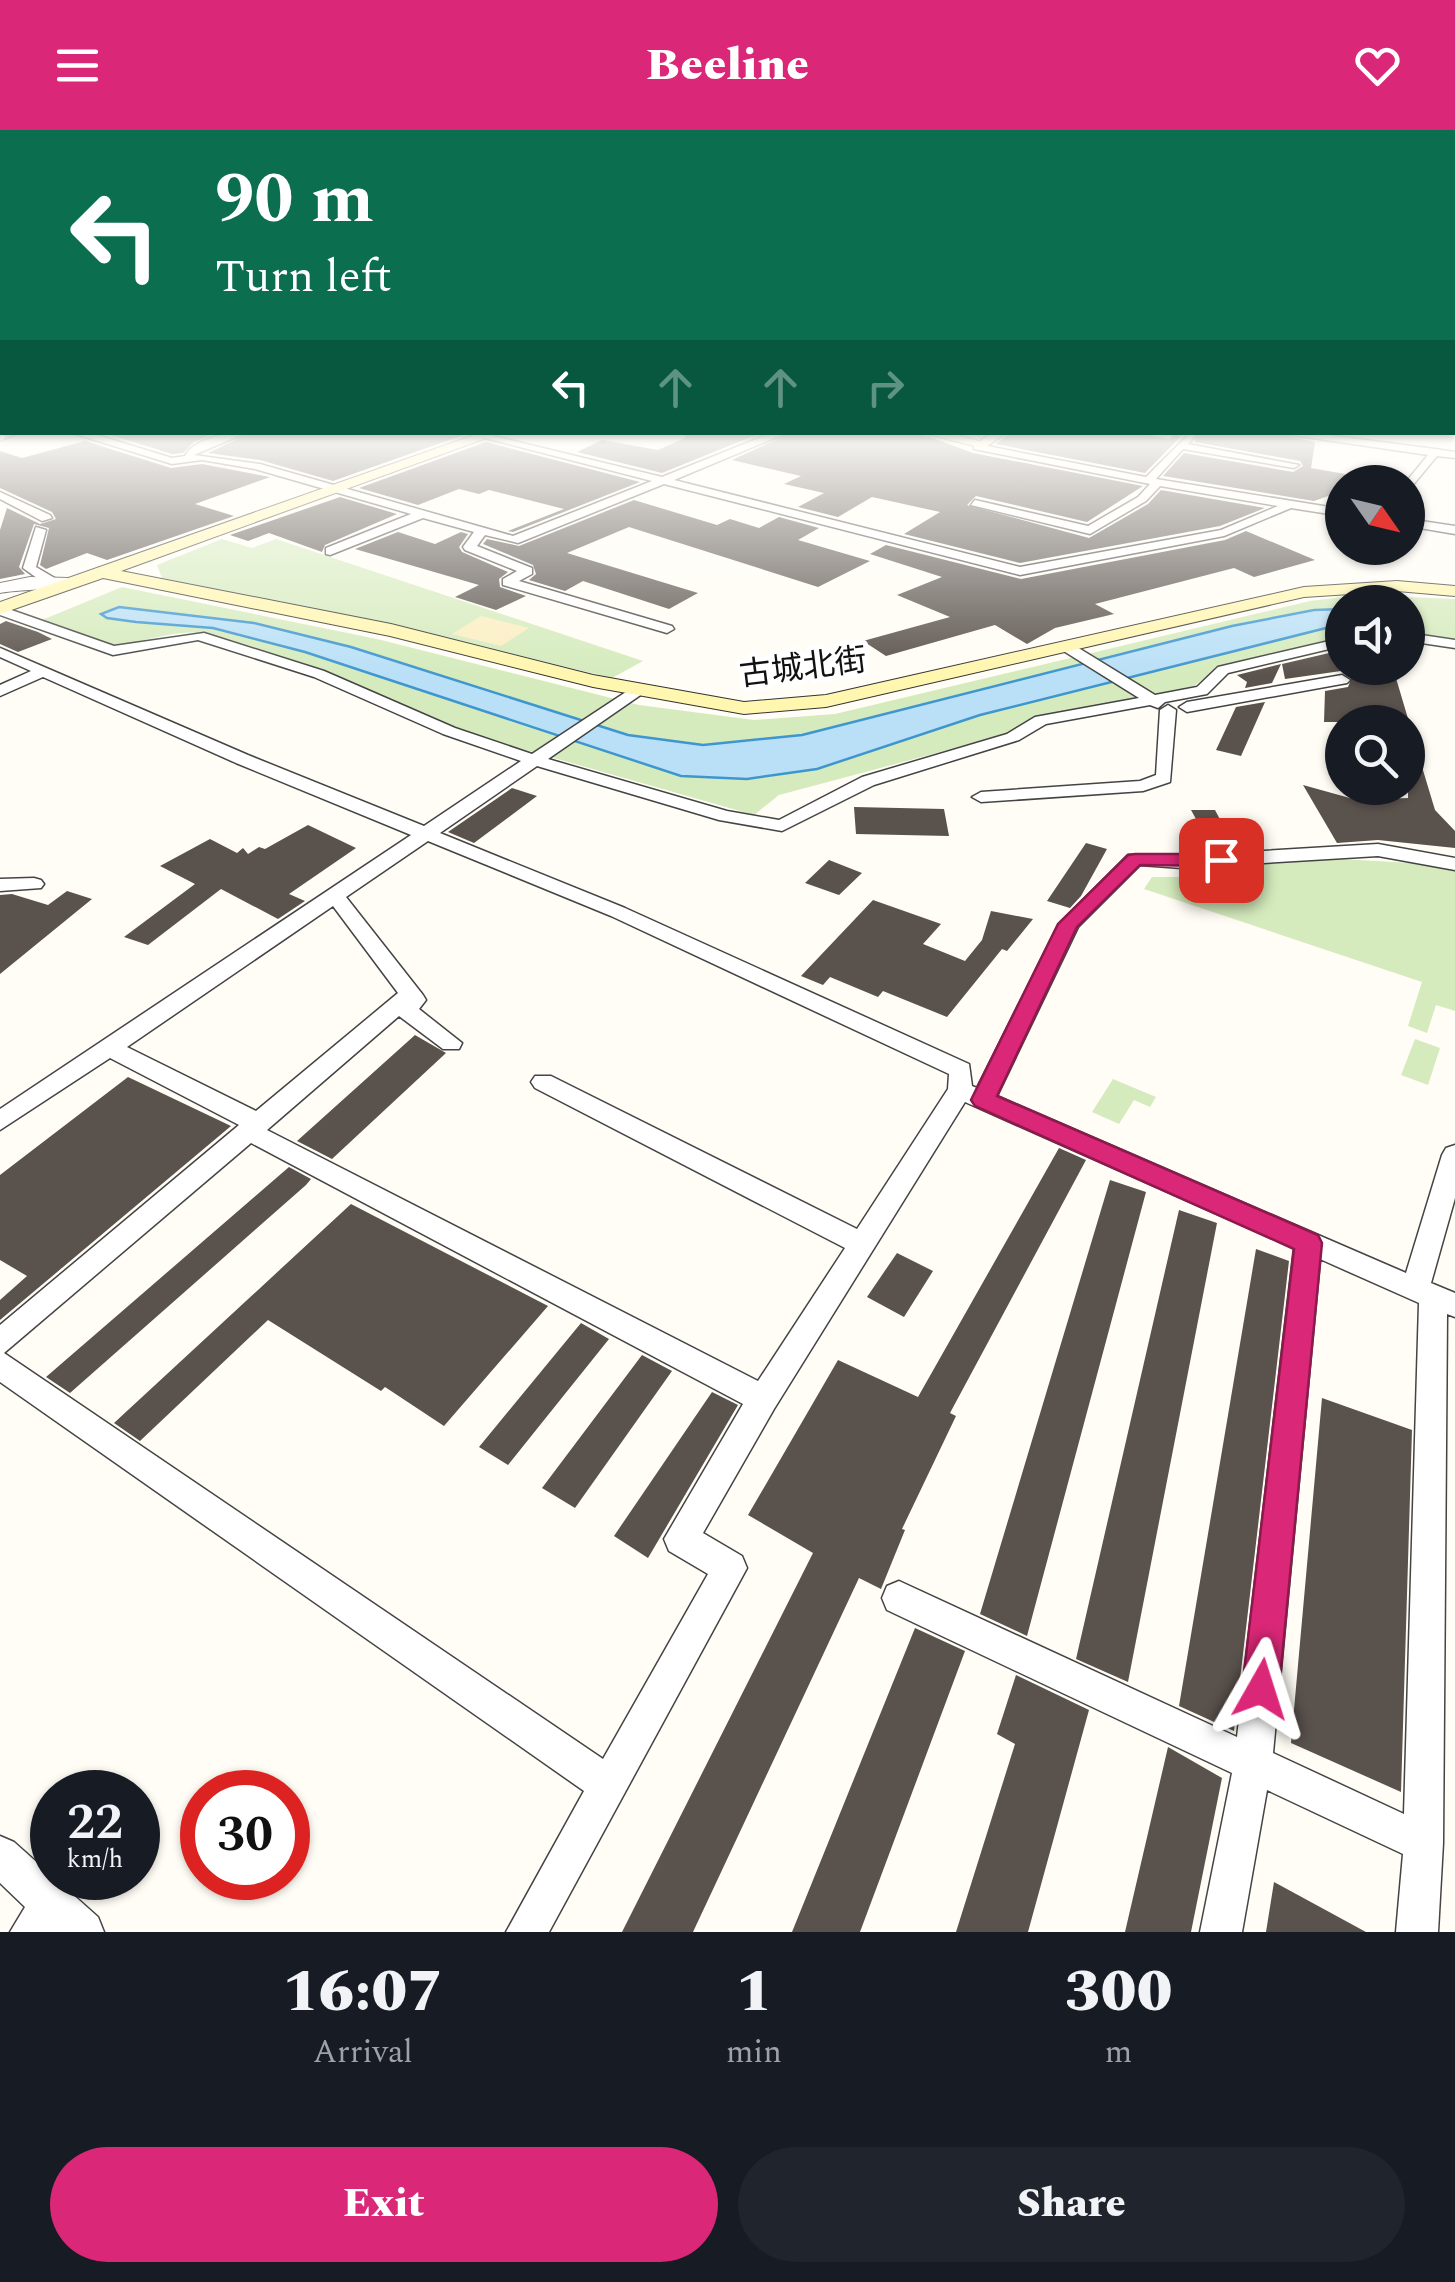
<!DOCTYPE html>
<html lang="en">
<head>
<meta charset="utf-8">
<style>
	body { margin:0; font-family:Spectral,"Noto Sans SC",serif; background:#20242c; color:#f1f3f6; height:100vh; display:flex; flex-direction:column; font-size:38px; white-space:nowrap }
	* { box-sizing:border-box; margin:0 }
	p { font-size:32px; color:#9ea1a6 }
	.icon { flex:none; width:55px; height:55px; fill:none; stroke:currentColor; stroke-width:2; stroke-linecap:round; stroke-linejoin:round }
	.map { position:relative; height:1802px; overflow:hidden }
	.panel { display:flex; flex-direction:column; background:#171b24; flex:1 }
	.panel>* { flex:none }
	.guide { position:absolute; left:0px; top:0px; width:1455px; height:305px; box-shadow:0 2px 8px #0004; background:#0b6e4f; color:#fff; overflow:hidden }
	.needle { width:65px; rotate:124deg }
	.fabs { position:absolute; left:1325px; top:335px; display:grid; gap:20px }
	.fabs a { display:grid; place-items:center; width:100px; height:100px; border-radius:50%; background:#171b24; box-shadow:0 2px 8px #0004; font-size:50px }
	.speed { position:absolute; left:30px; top:1640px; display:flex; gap:20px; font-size:50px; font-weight:700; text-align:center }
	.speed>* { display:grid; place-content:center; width:130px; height:130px; border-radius:50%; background:#171b24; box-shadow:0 2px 8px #0004; line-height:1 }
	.speed small { font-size:25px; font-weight:400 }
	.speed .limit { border:15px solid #d22; background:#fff; color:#111 }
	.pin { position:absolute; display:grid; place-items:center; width:85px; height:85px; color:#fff; margin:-42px; border-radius:20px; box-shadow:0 5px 15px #0006 }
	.me { position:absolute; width:110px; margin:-55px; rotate:6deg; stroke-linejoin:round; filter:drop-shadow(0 0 8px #0008) }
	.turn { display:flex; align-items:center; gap:35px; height:210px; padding:0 50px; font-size:45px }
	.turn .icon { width:130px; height:130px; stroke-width:2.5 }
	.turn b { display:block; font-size:70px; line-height:85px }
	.lanes { display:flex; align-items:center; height:95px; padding:0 50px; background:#0003; justify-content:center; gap:50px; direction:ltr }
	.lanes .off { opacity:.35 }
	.eta { display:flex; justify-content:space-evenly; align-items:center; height:170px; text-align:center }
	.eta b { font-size:60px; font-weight:800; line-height:70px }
	.action { display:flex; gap:20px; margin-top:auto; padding:20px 50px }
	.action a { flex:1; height:115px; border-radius:60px; background:#db2777; color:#fff; font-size:40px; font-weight:800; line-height:115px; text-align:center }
	.action a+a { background:#20242c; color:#f1f3f6 }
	header { display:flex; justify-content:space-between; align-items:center; height:130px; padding:0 50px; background:#db2777; color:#fff; font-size:45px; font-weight:800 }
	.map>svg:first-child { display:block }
	.green { fill:#d5ebbd }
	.sand { fill:#fbeec1 }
	.water { fill:#b9e0f7; stroke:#3f96cf; stroke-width:2.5 }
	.building { fill:#5a524d }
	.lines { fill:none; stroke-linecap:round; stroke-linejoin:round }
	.minor-casing { stroke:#444; stroke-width:3 }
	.tertiary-casing { stroke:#444; stroke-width:2 }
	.secondary-casing { stroke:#333; stroke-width:2 }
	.minor { fill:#fff; fill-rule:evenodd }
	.tertiary { fill:#fff; fill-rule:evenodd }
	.secondary { fill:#fff6b0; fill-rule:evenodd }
	.route { fill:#db2777; stroke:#8e194d; stroke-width:2.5 }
	.labels { text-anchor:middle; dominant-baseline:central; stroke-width:10; stroke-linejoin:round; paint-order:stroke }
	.far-street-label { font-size:32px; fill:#111; stroke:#fff }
</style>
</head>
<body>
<header><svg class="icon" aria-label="menu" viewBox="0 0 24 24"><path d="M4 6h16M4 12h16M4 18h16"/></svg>Beeline<svg class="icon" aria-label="heart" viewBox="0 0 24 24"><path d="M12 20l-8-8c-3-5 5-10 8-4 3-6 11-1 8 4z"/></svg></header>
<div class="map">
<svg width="1455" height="1802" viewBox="0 0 1455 1802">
	<rect width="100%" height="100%" fill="#fffdf5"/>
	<path class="green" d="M 222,409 L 252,418 L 276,409 L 643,531 L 612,548 L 403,498 L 162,448 L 157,435 Z
		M 122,457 L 377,509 L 639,575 L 754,590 L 835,584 L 1310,471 L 1358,465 L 1455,469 L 1455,511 L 1408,504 L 1408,472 L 1342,472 L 1342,508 L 1218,538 L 1194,556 L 1050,584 L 1024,592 L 1004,605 L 779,665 L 754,685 L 466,603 L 328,541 L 207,504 C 177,498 149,512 119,514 C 92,516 65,501 42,490 Z
		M 1322,728 L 1412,733 L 1455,741 L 1455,881 L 1436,875 L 1427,903 L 1408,896 L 1422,852 L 1144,759 L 1152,747 L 1197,747 L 1230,735 Z
		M 1415,909 L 1440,918 L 1428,955 L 1401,945 Z
		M 1113,949 L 1156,967 L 1150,977 L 1134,970 L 1119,994 L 1092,982 Z"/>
	<path class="sand" d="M 481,486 L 529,498 L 501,516 L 452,504 Z"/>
	<path class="water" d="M 119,477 L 254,493 L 351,517 L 628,605 L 703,615 L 802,605 L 1232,496 L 1314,480 L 1342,479 L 1342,494 L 980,585 L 817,639 L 747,649 L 681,646 L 305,522 L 213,498 L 136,492 L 107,488 L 101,484 Z"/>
	<path class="building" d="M 115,302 L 217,302 L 194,312 L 183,323 L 172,324 L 108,304 Z
		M 252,302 L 466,302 L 469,303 L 333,351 L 260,330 L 208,323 Z
		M 685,302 L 763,302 L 662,343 L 577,322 L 602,310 L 658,320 L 685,308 Z
		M 793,302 L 916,302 L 973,323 L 1143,356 L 1087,392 L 976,366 L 967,375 L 1089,408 L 1148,374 L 1161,360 L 1265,378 L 1220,396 L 1020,433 L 904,404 L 940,382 L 872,367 L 838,387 L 798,377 L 824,363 L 784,354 L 801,346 L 732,330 Z
		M 1011,302 L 1130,302 L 1170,309 L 1175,302 L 1185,302 L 1145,343 L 996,314 Z
		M 1196,302 L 1268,302 L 1315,312 L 1311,338 L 1379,350 L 1342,352 L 1342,361 L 1314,371 L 1163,346 L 1184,323 L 1293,342 L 1303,336 L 1300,331 L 1195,312 Z
		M 85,311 L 171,338 L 202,334 L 270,347 L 195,374 L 234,386 L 107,430 L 87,423 L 46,439 L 40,435 L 49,398 L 34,394 L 19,437 L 25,444 L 0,449 L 0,400 L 7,378 L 40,394 L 56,389 L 52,382 L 0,358 L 0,321 L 22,328 Z
		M 486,312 L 640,352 L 513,402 L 508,401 L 564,379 L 489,360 L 479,364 L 459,359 L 418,375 L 359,358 Z
		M 340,367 L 397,384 L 325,415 L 322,422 L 269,403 L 248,411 L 230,405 Z
		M 634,370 L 717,395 L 730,389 L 759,398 L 779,387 L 819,398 L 798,410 L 870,431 L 818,457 L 629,397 L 567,423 L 698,463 L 669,479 L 583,451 L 565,461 L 529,450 L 536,444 L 533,435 L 483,414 L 487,409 L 519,416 Z
		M 1246,401 L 1315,430 L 1254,447 L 1234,438 L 1095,474 L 1114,484 L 1055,498 L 1027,514 L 995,495 L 886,526 L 863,511 L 950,487 L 897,465 L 942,447 L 870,424 L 886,415 L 1021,449 L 1225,410 Z
		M 398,402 L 435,414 L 461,402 L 468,404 L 459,417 L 462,422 L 508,442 L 499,449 L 500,457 L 526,466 L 496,480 L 455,467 L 479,455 L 355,419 Z
		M 6,491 L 38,502 L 52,509 L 18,522 L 0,514 L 0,494 Z
		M 1342,520 L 1342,538 L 1393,538 L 1409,592 L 1324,592 L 1325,561 L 1348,557 L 1352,547 L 1341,541 L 1285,549 L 1282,534 Z
		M 1281,534 L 1272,553 L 1245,558 L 1247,552 L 1237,545 Z
		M 1265,572 L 1241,626 L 1216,620 L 1236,577 Z
		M 1408,607 L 1413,607 L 1435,680 L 1455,701 L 1455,718 L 1378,710 L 1337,713 L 1303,655 L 1357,670 L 1408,668 Z
		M 512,658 L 537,666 L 474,713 L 448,702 Z
		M 854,677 L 944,679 L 949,706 L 856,704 Z
		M 1191,680 L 1215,680 L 1234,716 L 1211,716 Z
		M 308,695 L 356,718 L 289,764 L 305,771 L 278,789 L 221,759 L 148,815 L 124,807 L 195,754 L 160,736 L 210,709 L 237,723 L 243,718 L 248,724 L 259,717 L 265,719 Z
		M 1086,713 L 1107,719 L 1081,766 L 1070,778 L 1047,771 Z
		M 829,730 L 862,743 L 839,765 L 805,753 Z
		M 67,761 L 92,769 L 0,844 L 0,765 L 12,764 L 48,775 Z
		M 873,770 L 941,794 L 923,814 L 965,831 L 982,810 L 991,781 L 1033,789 L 1007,821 L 1002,819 L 947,887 L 883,861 L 878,867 L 830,847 L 823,855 L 801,846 Z
		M 415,905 L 446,923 L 332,1029 L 297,1011 Z
		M 128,947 L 231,996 L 0,1190 L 0,1170 L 27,1146 L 0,1130 L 0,1045 Z
		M 1059,1018 L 1086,1030 L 950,1283 L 956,1286 L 902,1399 L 905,1400 L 881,1459 L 859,1448 L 693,1802 L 622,1802 L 813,1423 L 748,1385 L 838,1230 L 918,1267 Z
		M 289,1037 L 311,1049 L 306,1055 L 70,1263 L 46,1247 Z
		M 1110,1050 L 1146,1062 L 1027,1506 L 980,1484 Z
		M 351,1074 L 548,1176 L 444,1296 L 385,1257 L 381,1261 L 268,1190 L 140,1311 L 114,1293 Z
		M 1179,1080 L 1217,1093 L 1128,1552 L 1076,1529 Z
		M 1256,1119 L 1289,1131 L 1234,1601 L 1179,1576 Z
		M 897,1123 L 933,1141 L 904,1187 L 867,1167 Z
		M 581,1193 L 609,1209 L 508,1335 L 479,1317 Z
		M 642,1225 L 672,1241 L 575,1378 L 542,1358 Z
		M 712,1262 L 738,1275 L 648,1428 L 614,1406 Z
		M 1322,1268 L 1412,1300 L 1401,1662 L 1291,1613 Z
		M 915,1498 L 965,1521 L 860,1802 L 792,1802 Z
		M 1016,1545 L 1089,1580 L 1028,1802 L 956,1802 L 1015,1614 L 997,1604 Z
		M 1168,1617 L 1222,1648 L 1191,1802 L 1125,1802 Z
		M 1274,1752 L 1366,1802 L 1266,1802 Z"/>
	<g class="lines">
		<g class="minor-casing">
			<path id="minor" d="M 69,302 L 87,302 L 172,328 L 185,326 C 193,309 228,302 248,302 L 194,325 L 260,334 L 513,406 L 652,351 L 485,308 L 485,304 L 662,347 L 774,302 L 789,302 L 674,350 L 1020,437 L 1221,400 L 1278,376 L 1160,356 L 1146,371 L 1090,404 L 971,375 L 975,370 L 1088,396 L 1138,367 L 1150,354 L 974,319 L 974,315 L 994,302 L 1007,302 L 987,316 L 1146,347 L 1190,303 L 1195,306 L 1188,314 L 1299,335 L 1294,338 L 1183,319 L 1156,349 L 1342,379 L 1342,386 L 1291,378 L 1224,406 L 1020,445 L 664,354 L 518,413 L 485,405 L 477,416 L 532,438 L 532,444 L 519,451 L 672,496 L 674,499 L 667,503 L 503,455 L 503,449 L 517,441 L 465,420 L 463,417 L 474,402 L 423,388 L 330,425 L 326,424 L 326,418 L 411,384 L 255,339 L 202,330 L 172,334 Z
				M 1271,302 L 1304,302 L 1435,319 L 1455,322 L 1455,328 L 1437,326 L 1408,361 L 1406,352 L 1428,325 Z
				M 0,362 L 50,385 L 52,388 L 42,391 L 0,369 Z
				M 1408,389 L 1455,396 L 1455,404 L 1408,396 Z
				M 36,397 L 46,400 L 36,437 L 58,450 L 58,456 L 48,456 L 23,438 Z
				M 0,476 L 114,516 L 204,503 L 324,541 L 455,598 L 532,624 L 632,558 L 642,558 L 642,564 L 548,629 L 727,681 L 779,690 L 862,647 L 1007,604 L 1035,587 L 1139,568 L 1062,520 L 1062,514 L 1072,514 L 1155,565 L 1197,557 L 1218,537 L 1342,508 L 1342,516 L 1228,543 L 1207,564 L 1165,572 L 1158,578 L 1150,575 L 1046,594 L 1019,610 L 874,655 L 782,701 L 719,690 L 537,636 L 440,703 L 625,778 L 969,934 L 972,956 L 977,958 L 1059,794 L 1128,725 L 1182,726 L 1378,714 L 1455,728 L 1455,740 L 1378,726 L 1182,738 L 1140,735 L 1078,797 L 997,966 L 1406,1143 L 1442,1025 L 1446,1018 L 1455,1015 L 1455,1068 L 1431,1153 L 1455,1163 L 1455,1187 L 1447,1184 L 1443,1713 L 1438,1802 L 1396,1802 L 1403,1724 L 1267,1660 L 1242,1802 L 1200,1802 L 1232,1643 L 887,1480 L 882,1468 L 887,1456 L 899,1451 L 1237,1607 L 1294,1118 L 965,972 L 774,1279 L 703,1403 L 742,1426 L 747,1438 L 549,1802 L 506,1802 L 584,1661 L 0,1252 L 0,1195 L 239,995 L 110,928 L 0,1000 L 0,979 L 411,705 L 236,633 L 43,547 L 0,566 L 0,555 L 31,541 L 0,527 L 0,518 L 248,625 L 424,696 L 521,631 L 443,604 L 314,547 L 198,510 L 113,525 L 0,485 ZM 428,711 L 611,786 L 949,944 L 948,959 L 857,1099 L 551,946 L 535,946 L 531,952 L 535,958 L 845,1118 L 758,1251 L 267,1000 L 399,886 L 443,919 L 459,919 L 462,913 L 419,879 L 426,870 L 423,865 L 346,767 ZM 333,776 L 398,863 L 256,981 L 127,917 ZM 251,1013 L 743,1274 L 664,1409 L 669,1421 L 708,1444 L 603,1629 L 4,1223 ZM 1320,1129 L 1419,1173 L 1404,1684 L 1273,1623 Z
				M 1408,503 L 1455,510 L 1455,518 L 1408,511 Z
				M 1342,545 L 1350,550 L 1347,553 L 1187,582 L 1179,577 L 1187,572 Z
				M 1168,575 L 1176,580 L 1170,652 L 1143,661 L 981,672 L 972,667 L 981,662 L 1140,651 L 1156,645 L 1160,580 Z
				M 34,748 L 41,750 L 44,754 L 41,758 L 0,761 L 0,749 Z
				M 0,1706 L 14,1712 L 98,1787 L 104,1802 L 10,1802 L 25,1777 L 0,1753 Z"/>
		</g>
		<g class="tertiary-casing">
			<path id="tertiary" d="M 2,302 L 21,302 L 0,311 Z
				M 30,447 L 69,448 L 77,453 C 66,460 19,459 0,463 L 0,453 Z"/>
		</g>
		<g class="secondary-casing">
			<path id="secondary" d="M 483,302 L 503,302 L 121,441 L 391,494 L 593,545 L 744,572 L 826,565 L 1304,457 L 1397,451 L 1455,456 L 1455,466 L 1397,461 L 1304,467 L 826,577 L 744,584 L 593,557 L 390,506 L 103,448 L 0,484 L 0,472 Z
				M 920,302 L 947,302 L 989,314 L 982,318 Z"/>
		</g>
		<use href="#minor" class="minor"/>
		<use href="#tertiary" class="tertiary"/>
		<use href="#secondary" class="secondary"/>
	</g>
	<linearGradient id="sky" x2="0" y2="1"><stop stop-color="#95c6ee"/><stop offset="0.54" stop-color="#fffefa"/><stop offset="1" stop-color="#fffefa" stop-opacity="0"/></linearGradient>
	<rect width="1455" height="546" fill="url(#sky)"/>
	<path class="route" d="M 1135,724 L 1221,724 L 1230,730 L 1221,736 L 1140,735 L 1077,797 L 997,966 L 1318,1105 L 1322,1113 L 1279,1559 L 1274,1572 L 1261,1578 L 1248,1572 L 1242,1559 L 1294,1119 L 975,976 L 971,970 L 1058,794 L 1128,725 Z"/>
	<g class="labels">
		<g class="far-street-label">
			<text transform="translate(803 538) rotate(-7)">古城北街</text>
		</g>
	</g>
</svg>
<div class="fabs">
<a><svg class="needle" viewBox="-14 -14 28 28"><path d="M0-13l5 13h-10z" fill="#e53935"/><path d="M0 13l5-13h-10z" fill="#9ea1a6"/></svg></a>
<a><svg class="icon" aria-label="sound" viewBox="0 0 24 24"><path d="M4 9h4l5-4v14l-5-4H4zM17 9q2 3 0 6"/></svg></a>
<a><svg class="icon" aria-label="search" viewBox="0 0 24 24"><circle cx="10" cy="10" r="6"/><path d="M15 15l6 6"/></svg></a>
</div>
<div class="speed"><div>22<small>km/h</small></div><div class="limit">30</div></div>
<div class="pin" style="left:1221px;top:730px;background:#d93025"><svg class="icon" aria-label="arrive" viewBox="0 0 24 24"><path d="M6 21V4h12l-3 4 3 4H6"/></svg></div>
<svg class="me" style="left:1261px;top:1559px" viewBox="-20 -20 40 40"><path d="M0-17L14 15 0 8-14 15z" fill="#db2777" stroke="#fff" stroke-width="4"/></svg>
<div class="guide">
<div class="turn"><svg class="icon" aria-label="left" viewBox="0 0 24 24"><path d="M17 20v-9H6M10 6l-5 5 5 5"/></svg><div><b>90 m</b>Turn left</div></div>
<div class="lanes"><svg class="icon" aria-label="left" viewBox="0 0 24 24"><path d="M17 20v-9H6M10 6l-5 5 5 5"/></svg><svg class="icon off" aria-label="ahead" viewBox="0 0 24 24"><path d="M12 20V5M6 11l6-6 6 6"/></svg><svg class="icon off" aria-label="ahead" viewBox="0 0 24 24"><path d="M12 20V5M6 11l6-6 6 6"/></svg><svg class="icon off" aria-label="right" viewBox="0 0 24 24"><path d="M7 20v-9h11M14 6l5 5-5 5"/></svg></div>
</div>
</div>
<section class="panel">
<div class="eta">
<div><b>16:07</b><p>Arrival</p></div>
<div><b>1</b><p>min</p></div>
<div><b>300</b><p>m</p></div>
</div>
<div class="action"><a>Exit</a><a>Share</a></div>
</section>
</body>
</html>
